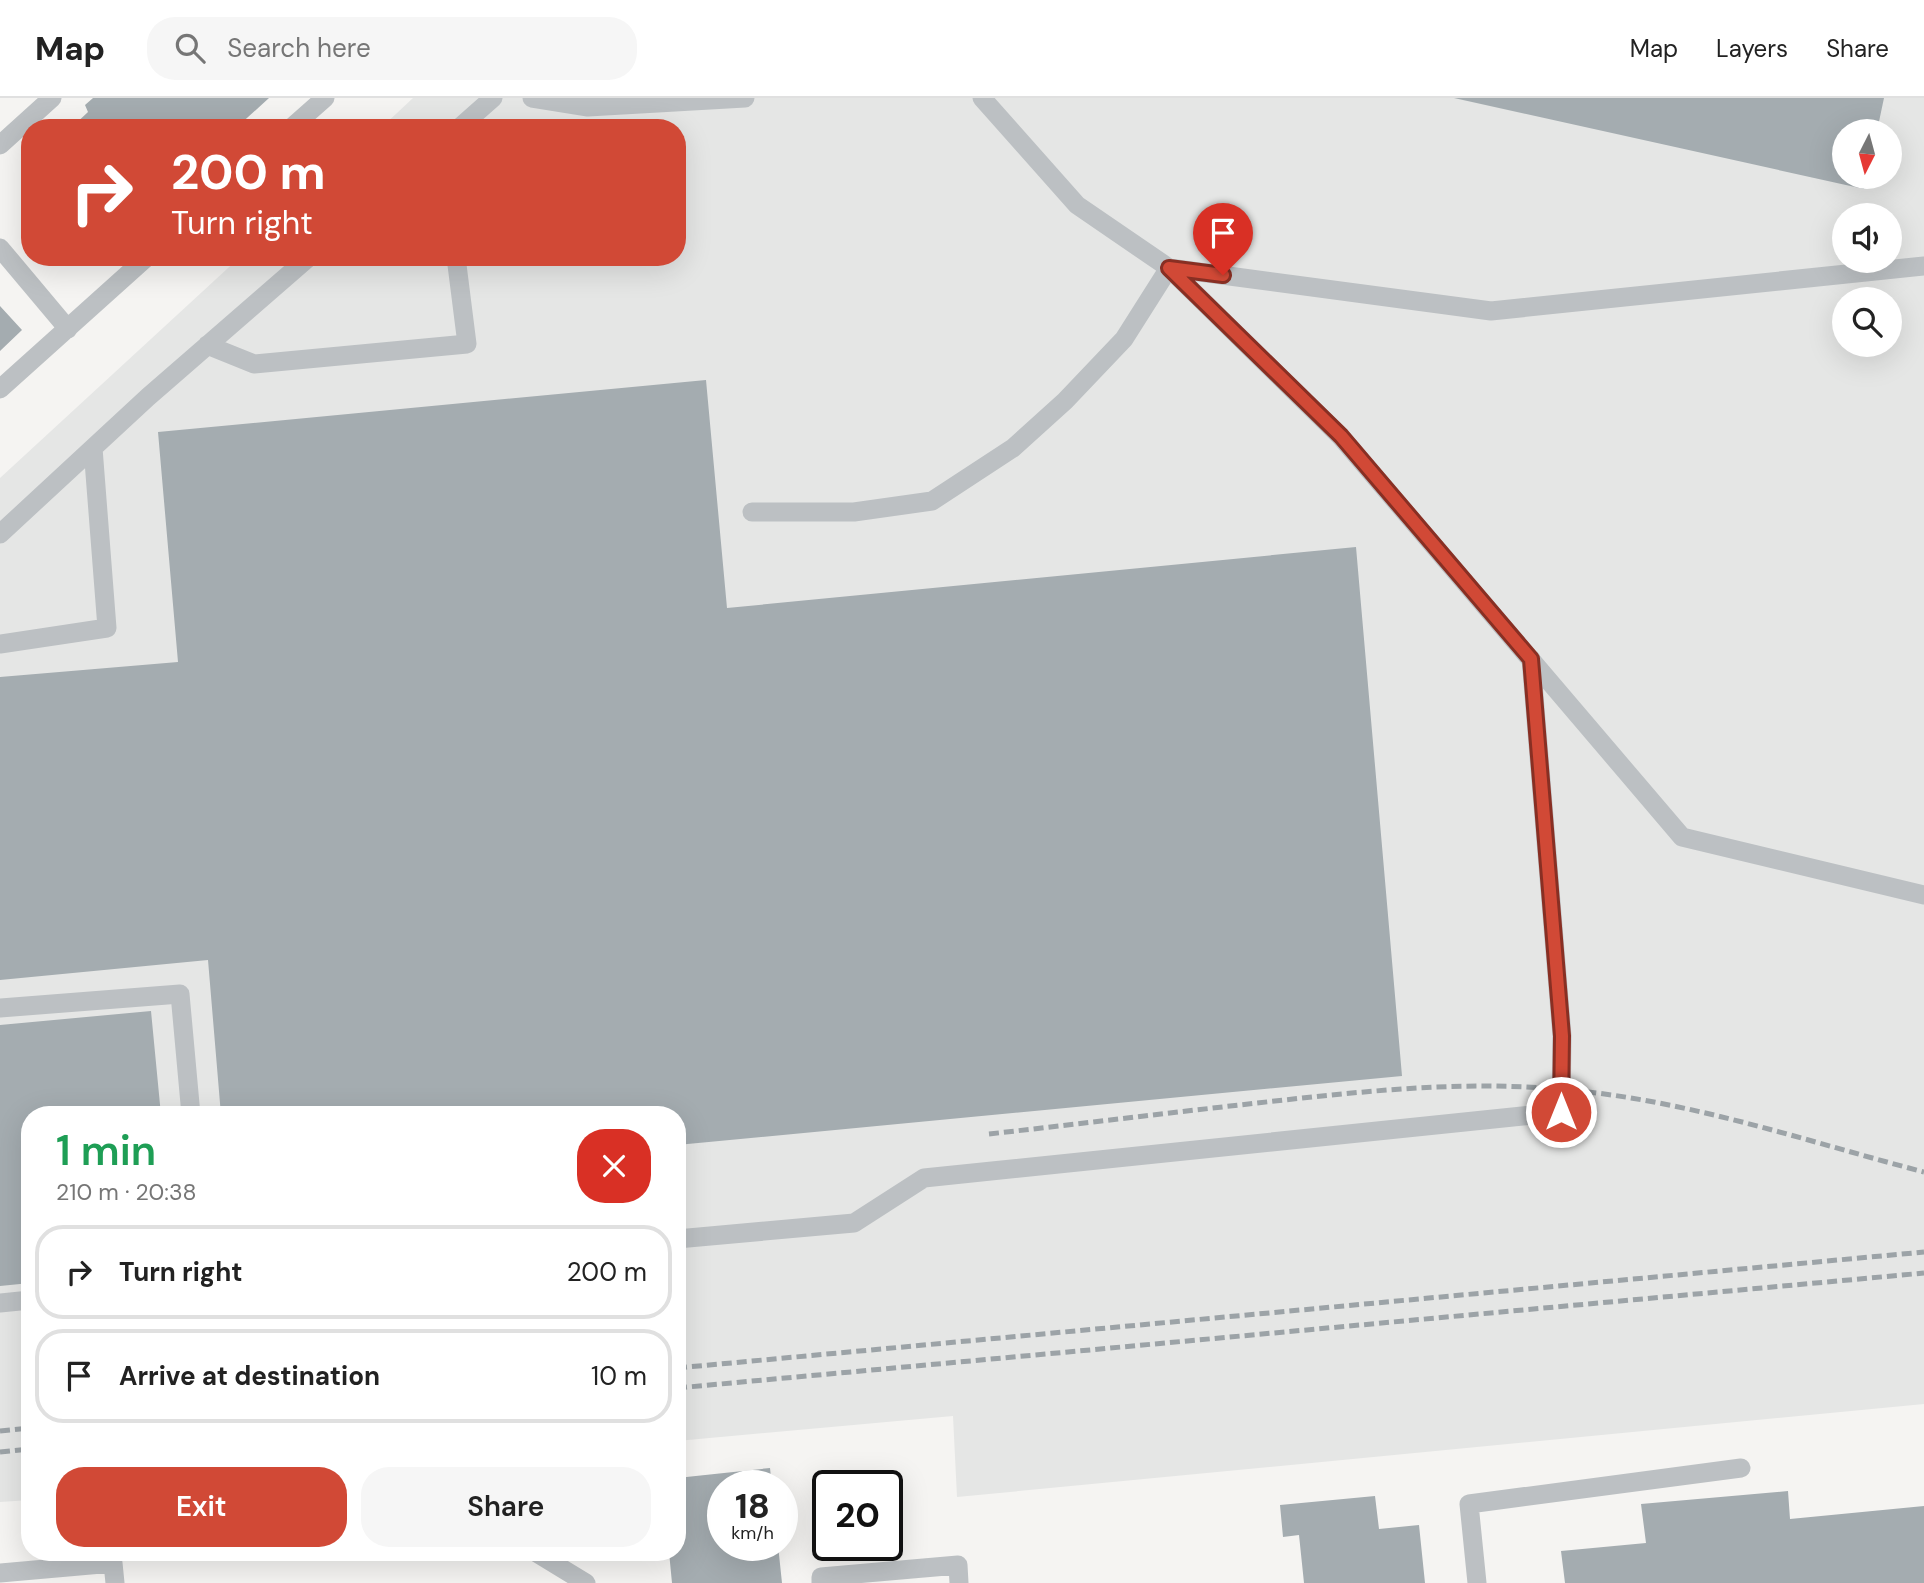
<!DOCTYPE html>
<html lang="en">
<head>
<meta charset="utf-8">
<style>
	body { margin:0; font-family:"DM Sans",sans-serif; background:#f6f6f6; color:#222; height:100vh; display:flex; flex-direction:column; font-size:26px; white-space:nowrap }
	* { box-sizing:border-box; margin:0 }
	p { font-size:23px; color:#767676 }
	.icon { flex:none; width:38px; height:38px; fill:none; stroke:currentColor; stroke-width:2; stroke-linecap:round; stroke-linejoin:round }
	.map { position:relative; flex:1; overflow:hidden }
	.details { position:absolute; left:21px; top:1008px; width:665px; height:455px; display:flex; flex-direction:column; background:#fff; border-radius:28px; box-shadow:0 7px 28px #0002 }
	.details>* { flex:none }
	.guide { position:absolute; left:21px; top:21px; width:665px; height:147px; border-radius:28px; box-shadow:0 7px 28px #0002; background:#d14936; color:#fff; overflow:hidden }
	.needle { width:46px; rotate:186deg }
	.buttons { position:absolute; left:1832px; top:21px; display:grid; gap:14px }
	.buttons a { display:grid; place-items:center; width:70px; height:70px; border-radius:50%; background:#fff; box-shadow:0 7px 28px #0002; font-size:35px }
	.speed { position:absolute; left:707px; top:1372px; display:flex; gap:14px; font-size:35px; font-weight:700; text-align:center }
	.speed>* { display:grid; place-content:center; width:91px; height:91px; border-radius:50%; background:#fff; box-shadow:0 7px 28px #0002; line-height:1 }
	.speed small { font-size:18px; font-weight:400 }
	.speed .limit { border:4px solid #111; border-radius:10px; background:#fff; color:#111 }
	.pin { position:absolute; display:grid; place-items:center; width:60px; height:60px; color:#fff; margin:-72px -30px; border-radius:50% 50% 50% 0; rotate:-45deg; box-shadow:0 0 7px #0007 }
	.pin .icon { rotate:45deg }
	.me { position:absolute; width:77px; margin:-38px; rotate:0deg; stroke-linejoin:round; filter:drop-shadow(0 0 5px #0008) }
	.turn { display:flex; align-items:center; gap:24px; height:147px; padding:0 35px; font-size:32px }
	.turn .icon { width:91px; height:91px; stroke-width:2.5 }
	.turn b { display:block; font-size:49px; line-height:60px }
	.round { display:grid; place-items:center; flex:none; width:74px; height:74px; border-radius:28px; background:#f6f6f6 }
	.overview { display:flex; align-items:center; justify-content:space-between; height:119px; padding:0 35px }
	h1 { font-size:42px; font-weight:600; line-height:52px; color:#1e9e55 }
	.action { display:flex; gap:14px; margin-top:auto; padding:14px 35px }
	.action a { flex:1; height:80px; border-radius:28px; background:#d14936; color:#fff; font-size:28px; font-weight:600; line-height:80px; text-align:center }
	.action a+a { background:#f6f6f6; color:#222 }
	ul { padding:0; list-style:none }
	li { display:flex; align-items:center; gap:21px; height:94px; margin:0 14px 10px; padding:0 21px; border:4px solid #e0e0e0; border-radius:28px }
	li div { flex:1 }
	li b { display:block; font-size:26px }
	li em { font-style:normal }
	header { display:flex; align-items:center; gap:42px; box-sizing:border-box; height:98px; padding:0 35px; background:#fff; border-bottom:2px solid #e0e0e0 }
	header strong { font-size:33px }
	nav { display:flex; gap:38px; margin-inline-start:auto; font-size:24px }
	.search { width:490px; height:63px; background:#f6f6f6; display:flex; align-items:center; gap:18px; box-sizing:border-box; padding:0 24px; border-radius:28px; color:#767676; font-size:26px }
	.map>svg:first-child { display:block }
	.built { fill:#e5e6e5; fill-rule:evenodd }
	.building { fill:#a4acb0 }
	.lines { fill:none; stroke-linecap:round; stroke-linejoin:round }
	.lane { stroke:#bcc0c3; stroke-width:19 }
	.rail { stroke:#9ca3a7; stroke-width:5; stroke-dasharray:10 5; stroke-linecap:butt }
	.route-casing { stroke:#882f23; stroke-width:18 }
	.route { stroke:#d14936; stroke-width:12 }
</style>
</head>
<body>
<header>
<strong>Map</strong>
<div class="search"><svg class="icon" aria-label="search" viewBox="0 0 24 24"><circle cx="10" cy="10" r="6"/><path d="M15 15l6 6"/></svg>Search here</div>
<nav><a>Map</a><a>Layers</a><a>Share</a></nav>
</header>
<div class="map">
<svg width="1924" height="1485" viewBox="0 0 1924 1485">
	<rect width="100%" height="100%" fill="#f5f4f2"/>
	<path class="built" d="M 413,0 L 1924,0 L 1924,1306 L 957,1399 L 953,1318 L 677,1343 L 677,1017 L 30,1017 L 30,1402 L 0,1404 L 0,380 L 240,159 L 677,159 L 677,30 L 381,30 ZM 1844,33 L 1890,33 L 1890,79 L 1844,79 ZM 1844,117 L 1890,117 L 1890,163 L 1844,163 ZM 1844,201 L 1890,201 L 1890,247 L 1844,247 Z"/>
	<path class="building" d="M 93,0 L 269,0 L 236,30 L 71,30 L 88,14 L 85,7 Z
		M 1454,0 L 1884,0 L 1877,33 L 1844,33 L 1844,79 L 1867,79 L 1864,91 Z
		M 0,208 L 22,232 L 0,253 Z
		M 706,282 L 727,510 L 1356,449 L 1402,978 L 677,1047 L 677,1017 L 221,1017 L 208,862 L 0,882 L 0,579 L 178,564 L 158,334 Z
		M 151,913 L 161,1017 L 30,1017 L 30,1185 L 0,1188 L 0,927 Z
		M 770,1370 L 772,1388 L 723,1388 L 723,1447 L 778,1447 L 782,1485 L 672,1485 L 669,1454 L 677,1454 L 677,1380 Z
		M 1788,1393 L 1790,1421 L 1924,1408 L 1924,1485 L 1565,1485 L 1561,1453 L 1646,1445 L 1641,1406 Z
		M 1375,1398 L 1379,1431 L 1419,1427 L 1425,1485 L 1304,1485 L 1299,1437 L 1283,1439 L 1280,1407 Z"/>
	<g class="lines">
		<path class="lane" d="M 532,0 L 588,9 L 745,0
			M 982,0 L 1077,107 L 1169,170 L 1491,213 L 1924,168
			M 291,30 L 325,0
			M 459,30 L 493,0
			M 0,47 L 52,0
			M 0,150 L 68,231
			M 207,247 L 254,266 L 467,246 L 456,159
			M 0,291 L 147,159
			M 752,414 L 854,414 L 932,403 L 1013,350 L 1065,303 L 1124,241 L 1169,170 L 1341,339 L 1682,739 L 1924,797
			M 0,436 L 148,299 L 309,159
			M 0,546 L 107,530 L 93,350
			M 0,910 L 180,896 L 191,1017
			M 677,1141 L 854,1125 L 924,1080 L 1561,1014 L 1562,938 L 1531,561
			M 0,1205 L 30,1202
			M 535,1454 L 586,1485
			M 0,1475 L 113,1465 L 115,1485
			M 821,1485 L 821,1479 L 958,1467 L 959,1485
			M 1477,1485 L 1469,1406 L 1741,1370"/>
		<path class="rail" d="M 989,1036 C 1078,1026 1168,1015 1257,1005 C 1365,993 1471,981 1579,993 C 1697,1005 1809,1044 1924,1074
			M 677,1270 L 1924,1154
			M 677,1290 L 1924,1175
			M 0,1333 L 30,1330
			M 0,1354 L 30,1351"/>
	</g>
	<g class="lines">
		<g class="route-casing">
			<path id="route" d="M 1223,177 L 1169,170 L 1341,338 L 1531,561 L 1562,938 L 1561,1014"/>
		</g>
		<use href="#route" class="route"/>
	</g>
</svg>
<div class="buttons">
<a><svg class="needle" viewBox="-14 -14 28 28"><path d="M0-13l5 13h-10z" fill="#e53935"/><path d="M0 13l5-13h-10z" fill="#767676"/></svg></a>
<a><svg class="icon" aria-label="sound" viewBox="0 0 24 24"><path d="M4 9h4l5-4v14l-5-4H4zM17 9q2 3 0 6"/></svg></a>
<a><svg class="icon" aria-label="search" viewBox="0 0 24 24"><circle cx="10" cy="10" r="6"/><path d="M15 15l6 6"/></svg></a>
</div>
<div class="speed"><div>18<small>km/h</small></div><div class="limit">20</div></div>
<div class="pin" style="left:1223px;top:177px;background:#d93025"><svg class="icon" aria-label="arrive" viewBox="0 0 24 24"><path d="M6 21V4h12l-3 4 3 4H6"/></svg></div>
<svg class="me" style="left:1561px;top:1014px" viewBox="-20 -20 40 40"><circle r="17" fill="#d14936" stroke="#fff" stroke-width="3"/><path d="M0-11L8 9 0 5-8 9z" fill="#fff"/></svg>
<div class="guide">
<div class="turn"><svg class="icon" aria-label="right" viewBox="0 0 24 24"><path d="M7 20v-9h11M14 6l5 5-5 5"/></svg><div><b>200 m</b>Turn right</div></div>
</div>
<section class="details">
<div class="overview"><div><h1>1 min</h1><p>210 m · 20:38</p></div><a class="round" style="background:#d93025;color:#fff"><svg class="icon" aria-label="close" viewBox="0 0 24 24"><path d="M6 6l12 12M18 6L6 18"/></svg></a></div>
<ul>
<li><svg class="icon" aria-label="right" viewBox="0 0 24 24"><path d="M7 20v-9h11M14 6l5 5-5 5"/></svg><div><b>Turn right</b></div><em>200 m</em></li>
<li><svg class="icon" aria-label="arrive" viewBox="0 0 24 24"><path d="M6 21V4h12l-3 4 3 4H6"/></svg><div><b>Arrive at destination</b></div><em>10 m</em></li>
</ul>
<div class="action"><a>Exit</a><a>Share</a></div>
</section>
</div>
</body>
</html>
